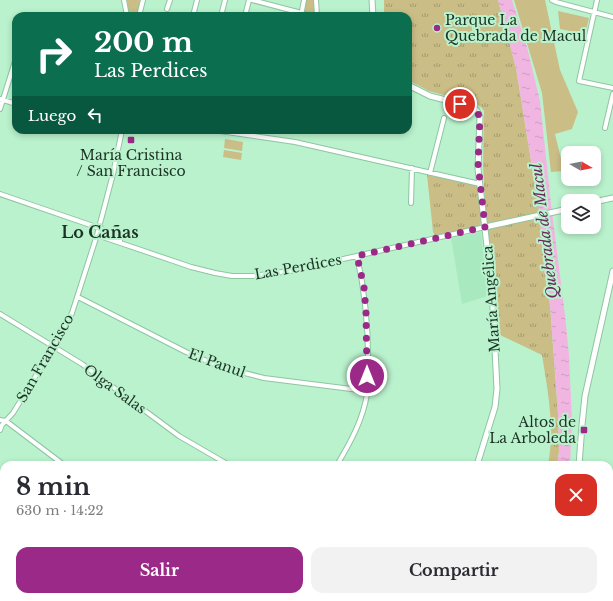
<!DOCTYPE html>
<html lang="es">
<head>
<meta charset="utf-8">
<style>
	body { margin:0; font-family:"Libre Baskerville",serif; background:#f2f2f3; color:#2b2b33; height:100vh; display:flex; flex-direction:column; font-size:15px; white-space:nowrap }
	* { box-sizing:border-box; margin:0 }
	p { font-size:13px; color:#7c7c81 }
	.icon { flex:none; width:22px; height:22px; fill:none; stroke:currentColor; stroke-width:2; stroke-linecap:round; stroke-linejoin:round }
	.map { position:relative; flex:1; overflow:hidden }
	.panel { position:absolute; left:0px; top:461px; width:613px; height:140px; display:flex; flex-direction:column; background:#fff; border-radius:12px 12px 0 0; box-shadow:0 2px 6px #0003 }
	.panel>* { flex:none }
	.top-card { position:absolute; left:12px; top:12px; width:400px; height:122px; border-radius:12px; box-shadow:0 2px 6px #0003; background:#0b6e4f; color:#fff; overflow:hidden }
	.needle { width:26px; rotate:99deg }
	.fabs { position:absolute; left:561px; top:146px; display:grid; gap:8px }
	.fabs a { display:grid; place-items:center; width:40px; height:40px; border-radius:8px; background:#fff; box-shadow:0 2px 6px #0003; font-size:20px }
	.pin { position:absolute; display:grid; place-items:center; width:34px; height:34px; color:#fff; margin:-17px; border:2px solid #fff; border-radius:50%; box-shadow:0 1px 4px #0007 }
	.me { position:absolute; width:44px; margin:-22px; rotate:0deg; stroke-linejoin:round; filter:drop-shadow(0 0 3px #0008) }
	.turn { display:flex; align-items:center; gap:14px; height:84px; padding:0 16px; font-size:18px }
	.turn .icon { width:52px; height:52px; stroke-width:2.5 }
	.turn b { display:block; font-size:28px; line-height:34px }
	.then { display:flex; align-items:center; height:38px; padding:0 16px; background:#0003; gap:8px; font-size:15px }
	.round { display:grid; place-items:center; flex:none; width:42px; height:42px; border-radius:12px; background:#f2f2f3 }
	.headline { display:flex; align-items:center; justify-content:space-between; height:68px; padding:0 16px }
	h1 { font-size:24px; font-weight:700; line-height:30px }
	.primary-button { display:flex; gap:8px; margin-top:auto; padding:8px 16px }
	.primary-button a { flex:1; height:46px; border-radius:12px; background:#9a2987; color:#fff; font-size:16px; font-weight:700; line-height:46px; text-align:center }
	.primary-button a+a { background:#f2f2f3; color:#2b2b33 }
	.map>svg:first-child { display:block }
	.built { fill:#a9e9c0 }
	.green { fill:#cbbd86 }
	.park { fill:url(#park-tufts) }
	.water { fill:url(#water-ripples) }
	.lines { fill:none; stroke-linecap:round; stroke-linejoin:round }
	.stream { stroke:#f0b6e1; stroke-width:1 }
	.minor-casing { stroke:#8fc5a2; stroke-width:6 }
	.tertiary-casing { stroke:#8fc5a2; stroke-width:7 }
	.minor { stroke:#fff; stroke-width:4 }
	.tertiary { stroke:#fff; stroke-width:5 }
	.route { stroke:#9a2987; stroke-width:7; stroke-dasharray:0 12.6 }
	.poi-dot { fill:#9a2987; stroke:#baf2cd; stroke-width:1.5 }
	.labels { text-anchor:middle; dominant-baseline:central; stroke-width:4; stroke-linejoin:round; paint-order:stroke }
	.poi-label { font-size:14px; fill:#1c3224; stroke:#baf2cd; text-anchor:start }
	.street-label { font-size:14px; fill:#1c3224; stroke:#baf2cd }
	.water-label { font-size:15px; font-style:italic; fill:#6a285d; stroke:#baf2cd }
	.quarter-label { font-size:16px; font-weight:bold; fill:#1c3224; stroke:#baf2cd }
</style>
</head>
<body>
<div class="map">
<svg width="613" height="601" viewBox="0 0 613 601">
	<defs>
		<pattern id="park-tufts" width="24" height="20" patternUnits="userSpaceOnUse"><rect width="24" height="20" fill="#cbbd86"/><path d="M3 7l-1-3M5 7V3M7 7l1-3M15 17l-1-3M17 17v-4M19 17l1-3" fill="none" stroke="#a49a6d"/></pattern>
		<pattern id="water-ripples" width="26" height="14" patternUnits="userSpaceOnUse"><rect width="26" height="14" fill="#f0b6e1"/><path d="M2 4q2-2 4 0t4 0M15 11q2-2 4 0t4 0" fill="none" stroke="#cd9dc1"/></pattern>
	</defs>
	<rect width="100%" height="100%" fill="#baf2cd"/>
	<path class="built" d="M 481,232 L 488,296 L 462,304 L 451,238 Z"/>
	<path class="green" d="M 127,0 L 140,0 L 137,16 L 129,16 Z
		M 306,0 L 314,0 L 315,14 L 303,12 Z
		M 514,0 L 545,0 L 560,70 L 578,112 L 572,129 L 555,134 L 564,171 L 551,172 L 542,93 Z
		M 558,11 L 589,18 L 585,34 L 560,29 Z
		M 225,139 L 243,142 L 242,151 L 224,148 Z
		M 224,150 L 242,153 L 241,160 L 223,157 Z
		M 96,597 L 117,597 L 113,601 L 95,601 Z"/>
	<path class="park" d="M 384,0 L 498,0 L 516,68 L 539,210 L 545,275 L 550,305 L 558,413 L 559,452 L 557,465 L 548,465 C 555,428 548,392 542,355 L 500,335 L 497,335 L 486,222 L 483,165 L 484,111 L 481,107 L 476,104 L 429,91 L 408,80 L 408,16 L 384,16 Z
		M 427,175 L 476,185 L 478,188 L 481,222 L 480,226 L 435,236 L 433,232 Z
		M 117,597 L 137,597 L 134,601 L 113,601 Z
		M 236,597 L 249,597 L 256,601 L 232,601 Z"/>
	<path class="water" d="M 498,0 L 512,0 L 527,47 L 540,101 L 551,204 L 565,315 L 569,355 L 572,421 L 570,465 L 557,465 L 559,452 L 558,413 L 550,305 L 545,275 L 539,210 L 516,68 Z"/>
	<g class="lines">
		<path class="stream" d="M 102,601 L 103,597"/>
		<g class="minor-casing">
			<path id="minor" d="M 124,0 L 127,16
				M 252,0 L 313,16
				M 316,0 L 317,16
				M 552,0 L 556,2 L 613,17
				M 597,0 L 579,81 L 613,88
				M 167,9 L 170,0
				M 139,16 L 143,0
				M 193,16 L 197,0
				M 221,16 L 225,0
				M 245,16 L 249,0
				M 301,16 L 304,0
				M 0,99 L 16,104
				M 0,109 L 16,58
				M 605,128 L 613,94
				M 213,130 L 295,142 L 480,184
				M 430,173 L 444,118
				M 0,194 L 102,229 L 120,241
				M 411,203 L 412,168
				M 97,235 L 191,267 L 215,273 L 232,276 L 253,276 L 290,271 L 485,227
				M 78,297 L 186,352 L 221,367 L 264,378 L 367,391
				M 0,314 L 82,364 L 179,436 L 229,465
				M 0,420 L 6,421 L 64,465
				M 0,430 L 2,425 L 13,413 L 59,338 L 72,313 L 97,235 L 113,174 L 122,130
				M 337,465 C 350,443 363,420 367,394 C 370,348 367,301 357,256
				M 2,561 L 4,554
				M 0,591 L 4,586
				M 52,597 L 57,601
				M 187,597 L 192,600
				M 259,597 L 267,601
				M 34,601 L 37,597
				M 76,601 L 79,597
				M 138,601 L 141,597
				M 176,601 L 177,597
				M 229,601 L 232,597
				M 456,601 L 460,597"/>
		</g>
		<g class="tertiary-casing">
			<path id="tertiary" d="M 372,0 L 373,16
				M 408,85 L 430,96 L 473,107 L 477,111 L 480,117 L 478,169 L 492,289 L 497,389 L 495,407 L 477,465
				M 594,202 L 613,198
				M 485,227 L 568,209
				M 579,465 L 582,425 L 585,396 L 613,271
				M 609,590 L 613,589
				M 487,601 L 487,597
				M 495,601 L 496,597"/>
		</g>
		<use href="#minor" class="minor"/>
		<use href="#tertiary" class="tertiary"/>
	</g>
	<g class="lines">
		<path class="route" d="M 367,376 L 366,312 L 364,287 L 357,256 L 485,227 L 478,163 L 480,117 L 475,109 L 460,104"/>
	</g>
	<g class="poi-dot">
		<circle cx="437" cy="28" r="4"/>
		<rect x="127" y="136" width="8" height="8" rx="2"/>
		<rect x="580" y="426" width="8" height="8" rx="2"/>
	</g>
	<g class="labels">
		<g class="poi-label">
			<text x="445" y="20">Parque La<tspan x="445" dy="16">Quebrada de Macul</tspan></text>
			<text x="131" y="155" text-anchor="middle">María Cristina<tspan x="131" dy="16">/ San Francisco</tspan></text>
			<text x="576" y="422" text-anchor="end">Altos de<tspan x="576" dy="16">La Arboleda</tspan></text>
		</g>
		<g class="street-label">
			<text transform="translate(298 267) rotate(-10)">Las Perdices</text>
			<text transform="translate(491 299) rotate(-94)">María Angélica</text>
			<text transform="translate(45 358) rotate(-60)">San Francisco</text>
			<text transform="translate(217 363) rotate(20)">El Panul</text>
			<text transform="translate(115 389) rotate(36)">Olga Salas</text>
		</g>
		<g class="water-label">
			<text transform="translate(544 231) rotate(-97)">Quebrada de Macul</text>
		</g>
		<g class="quarter-label">
			<text x="100" y="232">Lo Cañas</text>
		</g>
	</g>
</svg>
<div class="fabs">
<a><svg class="needle" viewBox="-14 -14 28 28"><path d="M0-13l5 13h-10z" fill="#e53935"/><path d="M0 13l5-13h-10z" fill="#7c7c81"/></svg></a>
<a><svg class="icon" aria-label="layers" viewBox="0 0 24 24"><path d="M12 4l9 5-9 5-9-5zM3 14l9 5 9-5"/></svg></a>
</div>
<div class="pin" style="left:460px;top:104px;background:#d93025"><svg class="icon" aria-label="arrive" viewBox="0 0 24 24"><path d="M6 21V4h12l-3 4 3 4H6"/></svg></div>
<svg class="me" style="left:367px;top:376px" viewBox="-20 -20 40 40"><circle r="17" fill="#9a2987" stroke="#fff" stroke-width="3"/><path d="M0-11L8 9 0 5-8 9z" fill="#fff"/></svg>
<div class="top-card">
<div class="turn"><svg class="icon" aria-label="right" viewBox="0 0 24 24"><path d="M7 20v-9h11M14 6l5 5-5 5"/></svg><div><b>200 m</b>Las Perdices</div></div>
<div class="then">Luego<svg class="icon" aria-label="left" viewBox="0 0 24 24"><path d="M17 20v-9H6M10 6l-5 5 5 5"/></svg></div>
</div>
<section class="panel">
<div class="headline"><div><h1>8 min</h1><p>630 m · 14:22</p></div><a class="round" style="background:#d93025;color:#fff"><svg class="icon" aria-label="close" viewBox="0 0 24 24"><path d="M6 6l12 12M18 6L6 18"/></svg></a></div>
<div class="primary-button"><a>Salir</a><a>Compartir</a></div>
</section>
</div>
</body>
</html>
